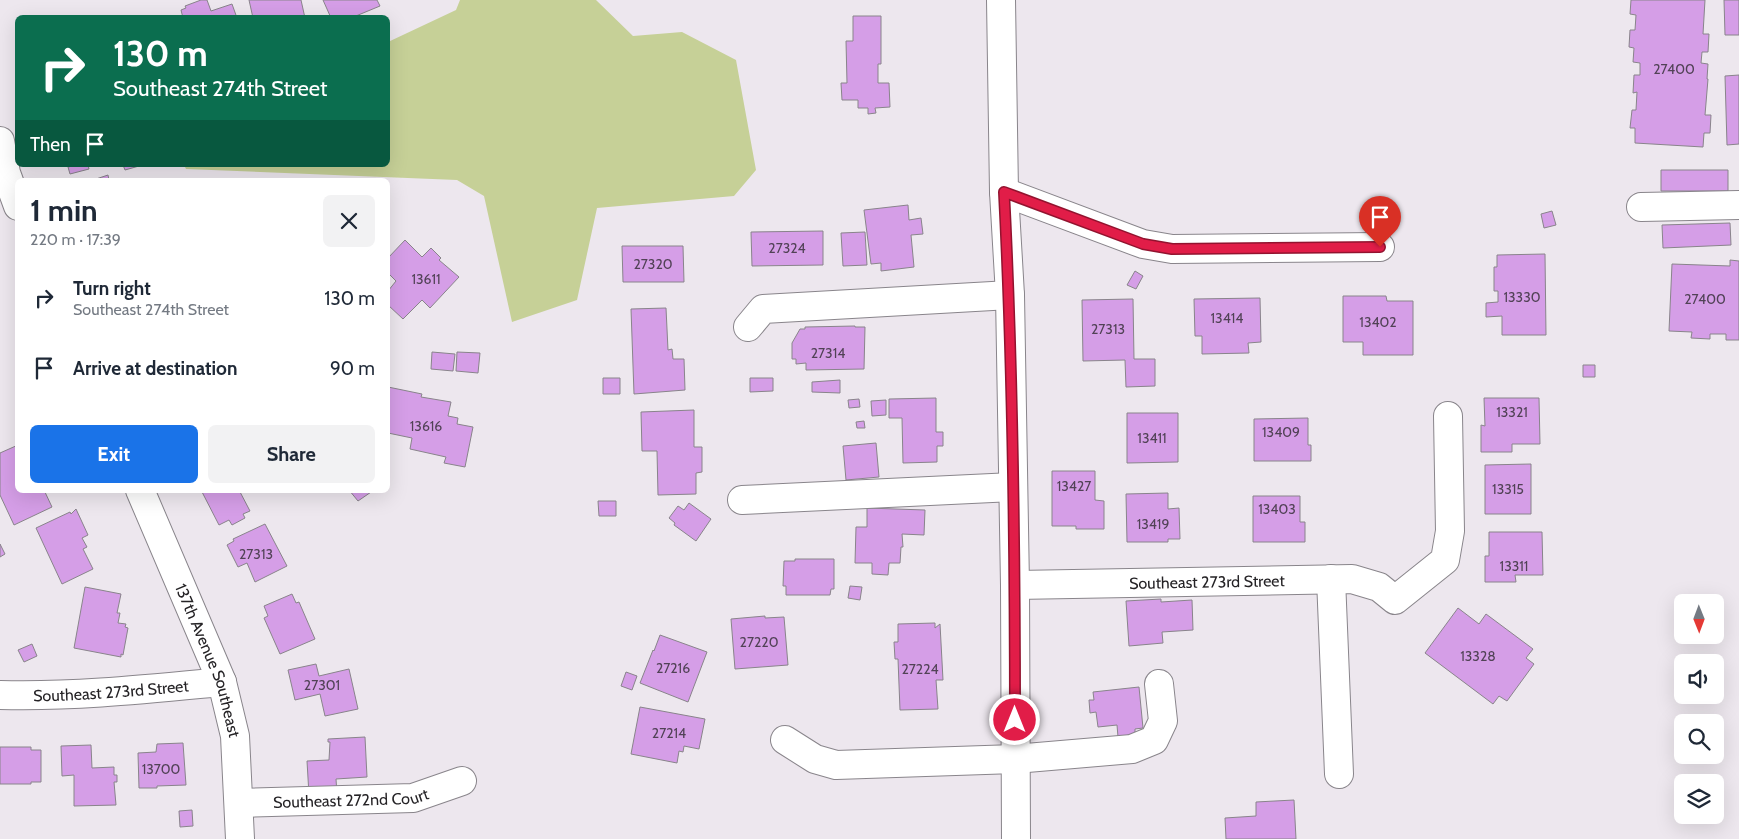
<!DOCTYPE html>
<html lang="en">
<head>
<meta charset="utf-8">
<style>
	body { margin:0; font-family:Cabin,sans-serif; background:#f2f2f3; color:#1f2937; height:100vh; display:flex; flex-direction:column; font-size:19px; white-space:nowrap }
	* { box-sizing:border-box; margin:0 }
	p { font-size:16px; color:#747a83 }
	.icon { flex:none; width:28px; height:28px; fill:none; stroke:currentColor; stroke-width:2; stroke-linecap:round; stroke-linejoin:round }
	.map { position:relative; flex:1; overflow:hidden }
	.sheet { position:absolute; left:15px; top:178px; width:375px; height:315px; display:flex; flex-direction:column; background:#fff; border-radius:8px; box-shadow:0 5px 20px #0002 }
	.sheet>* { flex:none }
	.guide { position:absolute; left:15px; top:15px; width:375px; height:152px; border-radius:8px; box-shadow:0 5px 20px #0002; background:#0b6e4f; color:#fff; overflow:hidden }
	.needle { width:32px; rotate:179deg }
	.buttons { position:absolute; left:1674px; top:594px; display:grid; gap:10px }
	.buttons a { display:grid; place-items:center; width:50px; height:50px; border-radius:8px; background:#fff; box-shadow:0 5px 20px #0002; font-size:25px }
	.pin { position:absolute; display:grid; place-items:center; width:42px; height:42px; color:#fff; margin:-51px -21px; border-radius:50% 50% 50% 0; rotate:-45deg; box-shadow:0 0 5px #0007 }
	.pin .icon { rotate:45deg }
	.me { position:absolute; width:55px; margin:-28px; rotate:0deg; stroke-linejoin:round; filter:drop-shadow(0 0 4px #0008) }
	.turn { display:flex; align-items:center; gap:18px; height:105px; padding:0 15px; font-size:22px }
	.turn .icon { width:65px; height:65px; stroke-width:2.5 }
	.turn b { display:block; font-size:35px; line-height:42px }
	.then { display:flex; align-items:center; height:48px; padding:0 15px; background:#0003; gap:10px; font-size:19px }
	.round { display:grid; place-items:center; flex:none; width:52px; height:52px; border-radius:8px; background:#f2f2f3 }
	.summary { display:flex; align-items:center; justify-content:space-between; height:85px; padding:0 15px }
	h1 { font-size:30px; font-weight:700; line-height:38px }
	.action { display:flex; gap:10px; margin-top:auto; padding:10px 15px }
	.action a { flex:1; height:58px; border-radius:8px; background:#1a73e8; color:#fff; font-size:20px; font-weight:700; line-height:58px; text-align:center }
	.action a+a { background:#f2f2f3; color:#1f2937 }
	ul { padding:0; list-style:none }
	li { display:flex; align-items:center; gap:15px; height:70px; padding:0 15px }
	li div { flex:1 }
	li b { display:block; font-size:19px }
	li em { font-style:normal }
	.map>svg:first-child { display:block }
	.green { fill:#c6d097 }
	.building { fill:#d59ee7; stroke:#89848b }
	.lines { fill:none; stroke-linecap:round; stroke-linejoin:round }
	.minor-casing { stroke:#89858b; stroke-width:30 }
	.minor { stroke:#fff; stroke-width:28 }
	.route-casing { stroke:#92132f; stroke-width:12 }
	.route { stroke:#e11d48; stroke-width:9 }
	.labels { text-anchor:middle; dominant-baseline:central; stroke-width:4; stroke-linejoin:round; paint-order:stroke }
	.number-label { font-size:14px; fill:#514256 }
	.street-label { font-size:16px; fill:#252326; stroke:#ede7ee }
</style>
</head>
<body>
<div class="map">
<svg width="1739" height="839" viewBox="0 0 1739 839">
	<rect width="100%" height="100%" fill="#ede7ee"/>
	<path class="green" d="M 460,0 L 596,0 L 633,36 L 682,32 L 736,60 L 756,170 L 734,196 L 597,208 L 577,300 L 512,322 L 484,196 L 457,180 L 186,169 L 184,165 L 388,165 L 388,42 L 456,10 Z"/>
	<path class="building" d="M 201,0 L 207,0 L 211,11 L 232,4 L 237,18 L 183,18 L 181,10 L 186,8 L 185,6 Z
		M 249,0 L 301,0 L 305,18 L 253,18 Z
		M 323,0 L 377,0 L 380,6 L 351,18 L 331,18 Z
		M 1631,0 L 1705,0 L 1703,34 L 1709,34 L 1708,52 L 1702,52 L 1701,63 L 1708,64 L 1707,79 L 1708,79 L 1705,115 L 1711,115 L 1710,133 L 1704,133 L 1703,147 L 1635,143 L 1635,128 L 1630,128 L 1632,110 L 1636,110 L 1637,92 L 1633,93 L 1634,75 L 1640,75 L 1640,63 L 1633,62 L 1634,48 L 1629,47 L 1630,30 L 1635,30 L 1636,15 L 1630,14 Z
		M 1724,0 L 1739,0 L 1739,35 L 1725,35 Z
		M 853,16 L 881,16 L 881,64 L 878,64 L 878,83 L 889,83 L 890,107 L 875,108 L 876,113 L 868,114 L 868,108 L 858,108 L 858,100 L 842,100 L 841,83 L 847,83 L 846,41 L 853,41 Z
		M 1739,75 L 1739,144 L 1727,145 L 1725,76 Z
		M 77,165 L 88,165 L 89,169 L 70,174 L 68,167 Z
		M 123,165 L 139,165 L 139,166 L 125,170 Z
		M 1661,170 L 1728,170 L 1728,191 L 1661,191 Z
		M 108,175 L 109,180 L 93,180 Z
		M 908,205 L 909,220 L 921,218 L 923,234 L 911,235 L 914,267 L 881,271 L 881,263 L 871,264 L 864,210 Z
		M 1552,211 L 1556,225 L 1544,228 L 1541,214 Z
		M 1730,223 L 1731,245 L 1663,248 L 1662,225 Z
		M 823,231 L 823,265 L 752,266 L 751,232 Z
		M 865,232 L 867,265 L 843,266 L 841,233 Z
		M 405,240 L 422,257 L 431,248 L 441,258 L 439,260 L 459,277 L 430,308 L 422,300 L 403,319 L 388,305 L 388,291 L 396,281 L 388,273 L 388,258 Z
		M 622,246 L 683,246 L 684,282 L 623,282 Z
		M 1545,254 L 1546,335 L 1502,335 L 1502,316 L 1486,317 L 1486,303 L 1498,302 L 1498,291 L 1494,291 L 1494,267 L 1497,267 L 1497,255 Z
		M 1730,260 L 1739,261 L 1739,340 L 1726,340 L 1726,334 L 1710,334 L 1710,339 L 1691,338 L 1692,332 L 1669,331 L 1672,264 L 1730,266 Z
		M 1135,271 L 1143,276 L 1136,289 L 1127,285 Z
		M 1343,296 L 1386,296 L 1387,301 L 1413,301 L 1413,355 L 1363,355 L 1363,342 L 1343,342 Z
		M 1260,298 L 1261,342 L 1248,343 L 1249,353 L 1202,354 L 1202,336 L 1195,336 L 1194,299 Z
		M 1133,299 L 1134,359 L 1155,359 L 1155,386 L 1126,387 L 1125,360 L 1083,361 L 1082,300 Z
		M 666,308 L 668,350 L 672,349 L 673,359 L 684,359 L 685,390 L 634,394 L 631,309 Z
		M 855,326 L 855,327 L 865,327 L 864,369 L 806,370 L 806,363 L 796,364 L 796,359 L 792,359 L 792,343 L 800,329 L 805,329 L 805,327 Z
		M 432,352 L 455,354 L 453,371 L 431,369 Z
		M 457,352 L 480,353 L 478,373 L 456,371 Z
		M 1583,365 L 1595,365 L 1595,377 L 1583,377 Z
		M 603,378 L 620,378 L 620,394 L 603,394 Z
		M 750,378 L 773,378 L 773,391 L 750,392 Z
		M 840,380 L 840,393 L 812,392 L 812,382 Z
		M 388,387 L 422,394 L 421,397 L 451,402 L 448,416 L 458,418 L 457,424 L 473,427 L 465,467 L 444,463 L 446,457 L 410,449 L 412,438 L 388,433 Z
		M 936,398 L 936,432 L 943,432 L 943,446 L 937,446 L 937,462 L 903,463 L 902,418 L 889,418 L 889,399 Z
		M 1484,398 L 1539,398 L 1540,444 L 1512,444 L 1512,452 L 1481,452 L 1481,425 L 1485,426 Z
		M 859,399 L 860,407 L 849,408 L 848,400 Z
		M 886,400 L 886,415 L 872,416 L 871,401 Z
		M 694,410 L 694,447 L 702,447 L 702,472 L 696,473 L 696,494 L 658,495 L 657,451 L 642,451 L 641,412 Z
		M 1127,413 L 1178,413 L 1178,462 L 1127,463 Z
		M 1308,418 L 1308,445 L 1311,445 L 1311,461 L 1254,461 L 1254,419 Z
		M 864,421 L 865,428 L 857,428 L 856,422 Z
		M 876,443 L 879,477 L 846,480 L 843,446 Z
		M 18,445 L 18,490 L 44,490 L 52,507 L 14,525 L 0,495 L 0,453 Z
		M 1531,464 L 1531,514 L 1485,514 L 1485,465 Z
		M 1052,471 L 1095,471 L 1095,500 L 1104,501 L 1104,529 L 1076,529 L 1076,526 L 1052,526 Z
		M 201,490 L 239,490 L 250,511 L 243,514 L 245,518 L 232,525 L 229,520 L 219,525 Z
		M 349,490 L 374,490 L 358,501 Z
		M 1168,493 L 1168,509 L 1179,508 L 1180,539 L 1168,539 L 1168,542 L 1127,542 L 1126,494 Z
		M 1253,496 L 1300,496 L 1300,522 L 1305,522 L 1305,542 L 1253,542 Z
		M 598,501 L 616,501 L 616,516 L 599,516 Z
		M 689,503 L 711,519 L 696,541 L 674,525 L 675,523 L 669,518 L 678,506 L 684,510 Z
		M 867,508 L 925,510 L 924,535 L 902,534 L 903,547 L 901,547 L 900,563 L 889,563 L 888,575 L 872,574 L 872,563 L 855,563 L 856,527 L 867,527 Z
		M 76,509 L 88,535 L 82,538 L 87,547 L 83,549 L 93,569 L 62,584 L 36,528 L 70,512 L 71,514 Z
		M 265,524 L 287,566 L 255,582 L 247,563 L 238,567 L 227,545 L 234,541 L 233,539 Z
		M 1489,532 L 1542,532 L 1543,575 L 1515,575 L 1516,582 L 1485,582 L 1485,556 L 1489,556 Z
		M 0,544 L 5,554 L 0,557 Z
		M 795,559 L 834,559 L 834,589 L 831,589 L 830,595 L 786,595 L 786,586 L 783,586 L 784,561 L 795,561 Z
		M 850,586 L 862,587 L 860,600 L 848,598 Z
		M 85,587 L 121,594 L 117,613 L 120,613 L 118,623 L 126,624 L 125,627 L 128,628 L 123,655 L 121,654 L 121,657 L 74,648 Z
		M 292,594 L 296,603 L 299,602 L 315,639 L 280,654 L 264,618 L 268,616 L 264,606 Z
		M 1161,599 L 1161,602 L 1192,600 L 1193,630 L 1162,632 L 1163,643 L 1129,646 L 1126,601 Z
		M 1458,608 L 1479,624 L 1486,614 L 1533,649 L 1526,658 L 1534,664 L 1507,701 L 1499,696 L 1493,704 L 1425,653 Z
		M 765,616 L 765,618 L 784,617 L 788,665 L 735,669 L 731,619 Z
		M 935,623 L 935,628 L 940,624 L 943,680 L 936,680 L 938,709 L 900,710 L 898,659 L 895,659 L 894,642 L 898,642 L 898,624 Z
		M 660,635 L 707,652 L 688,702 L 640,683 L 653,650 L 654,651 Z
		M 32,644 L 37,656 L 24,662 L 18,650 Z
		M 316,664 L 319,676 L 349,669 L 358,709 L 325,716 L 320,694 L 295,700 L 288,670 Z
		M 626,672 L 637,676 L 632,690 L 621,686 Z
		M 1139,687 L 1143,728 L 1135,729 L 1135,734 L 1118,737 L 1117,725 L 1098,727 L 1096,712 L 1090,713 L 1089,700 L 1094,700 L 1093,692 Z
		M 640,707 L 705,719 L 699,749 L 684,746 L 683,752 L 679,751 L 677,763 L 631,754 Z
		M 365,737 L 367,777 L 336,779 L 337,794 L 309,795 L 307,761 L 329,760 L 330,742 L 328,742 L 328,739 Z
		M 183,743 L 186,785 L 157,786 L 157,788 L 139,788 L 138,753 L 156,752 L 157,744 Z
		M 91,745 L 92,768 L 114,767 L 114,775 L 117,775 L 117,782 L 114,782 L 116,805 L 74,806 L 74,775 L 62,776 L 61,746 Z
		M 0,747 L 31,747 L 31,750 L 41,750 L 41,782 L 31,782 L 31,784 L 0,784 Z
		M 1294,800 L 1296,839 L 1226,839 L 1225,818 L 1256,816 L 1256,802 Z
		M 192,810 L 193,826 L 180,827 L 179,811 Z"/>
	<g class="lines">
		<g class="minor-casing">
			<g id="minor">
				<path d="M 1001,0 L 1004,192 L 1010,295 L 1015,585 L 1016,839"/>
				<path d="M 0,141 L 6,173 L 18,206"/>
				<path d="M 1004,192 L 1143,244 L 1172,249 L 1380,247"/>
				<path d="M 1641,207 L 1739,205"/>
				<path d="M 748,327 L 763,309 L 1010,295"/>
				<path id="s1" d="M 140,490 L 222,682 L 235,736 L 240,839"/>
				<path d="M 742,500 L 1013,487"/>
				<path d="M 1331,579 L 1339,774"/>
				<path id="s2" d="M 1015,585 L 1352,579 L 1379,587 L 1395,600 L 1445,560 L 1450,531 L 1448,416"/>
				<path id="s3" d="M 0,695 C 74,697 148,689 222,682"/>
				<path d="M 785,740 L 815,759 L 836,765 L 1015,759 L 1132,749 L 1154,740 L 1163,721 L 1159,684"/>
				<path id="s4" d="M 239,803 L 413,798 L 462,781"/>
			</g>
		</g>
		<use href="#minor" class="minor"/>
	</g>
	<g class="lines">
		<g class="route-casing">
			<path id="route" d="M 1015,720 C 1015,544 1013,368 1004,192 L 1143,244 L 1172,249 L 1380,247"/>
		</g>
		<use href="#route" class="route"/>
	</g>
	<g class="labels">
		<g class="number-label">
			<text x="1674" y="69">27400</text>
			<text x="787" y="248">27324</text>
			<text x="653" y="264">27320</text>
			<text x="426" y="279">13611</text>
			<text x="1522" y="297">13330</text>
			<text x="1705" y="299">27400</text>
			<text x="1227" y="318">13414</text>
			<text x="1378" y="322">13402</text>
			<text x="1108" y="329">27313</text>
			<text x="828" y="353">27314</text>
			<text x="1512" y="412">13321</text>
			<text x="426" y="426">13616</text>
			<text x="1281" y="432">13409</text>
			<text x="1152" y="438">13411</text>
			<text x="1074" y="486">13427</text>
			<text x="1508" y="489">13315</text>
			<text x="1277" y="509">13403</text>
			<text x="1153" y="524">13419</text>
			<text x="256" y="554">27313</text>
			<text x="1514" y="566">13311</text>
			<text x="759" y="642">27220</text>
			<text x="1478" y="656">13328</text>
			<text x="673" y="668">27216</text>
			<text x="920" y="669">27224</text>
			<text x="322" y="685">27301</text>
			<text x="669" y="733">27214</text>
			<text x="161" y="769">13700</text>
		</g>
		<g class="street-label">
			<text stroke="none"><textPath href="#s2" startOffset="192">Southeast 273rd Street</textPath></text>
			<text stroke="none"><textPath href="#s1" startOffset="184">137th Avenue Southeast</textPath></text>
			<text stroke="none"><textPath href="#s3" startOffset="111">Southeast 273rd Street</textPath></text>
			<text stroke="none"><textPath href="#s4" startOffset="112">Southeast 272nd Court</textPath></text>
		</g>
	</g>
</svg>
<div class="buttons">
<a><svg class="needle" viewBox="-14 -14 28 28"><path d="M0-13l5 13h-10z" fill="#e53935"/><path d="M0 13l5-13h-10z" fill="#747a83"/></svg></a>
<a><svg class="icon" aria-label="sound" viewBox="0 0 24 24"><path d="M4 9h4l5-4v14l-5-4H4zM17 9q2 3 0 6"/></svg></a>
<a><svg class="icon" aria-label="search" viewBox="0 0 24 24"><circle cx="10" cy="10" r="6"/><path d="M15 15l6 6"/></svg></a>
<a><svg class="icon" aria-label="layers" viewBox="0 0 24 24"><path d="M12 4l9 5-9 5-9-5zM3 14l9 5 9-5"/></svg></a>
</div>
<div class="pin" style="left:1380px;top:247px;background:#d93025"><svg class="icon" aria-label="arrive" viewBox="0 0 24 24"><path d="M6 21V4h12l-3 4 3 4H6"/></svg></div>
<svg class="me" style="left:1015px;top:720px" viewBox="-20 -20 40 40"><circle r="17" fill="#e11d48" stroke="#fff" stroke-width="3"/><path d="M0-11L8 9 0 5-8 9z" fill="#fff"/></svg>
<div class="guide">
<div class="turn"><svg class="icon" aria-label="right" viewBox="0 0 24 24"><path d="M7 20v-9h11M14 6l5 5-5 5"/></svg><div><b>130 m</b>Southeast 274th Street</div></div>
<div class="then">Then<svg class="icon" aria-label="arrive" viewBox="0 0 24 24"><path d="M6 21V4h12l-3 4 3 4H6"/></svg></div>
</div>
<section class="sheet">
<div class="summary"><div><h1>1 min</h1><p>220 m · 17:39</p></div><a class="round"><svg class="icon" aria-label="close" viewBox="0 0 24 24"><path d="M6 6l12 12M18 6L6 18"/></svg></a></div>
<ul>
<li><svg class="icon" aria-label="right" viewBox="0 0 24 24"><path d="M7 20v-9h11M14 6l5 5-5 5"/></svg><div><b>Turn right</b><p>Southeast 274th Street</p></div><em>130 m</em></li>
<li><svg class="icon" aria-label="arrive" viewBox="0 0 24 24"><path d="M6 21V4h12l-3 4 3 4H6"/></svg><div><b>Arrive at destination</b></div><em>90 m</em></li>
</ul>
<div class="action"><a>Exit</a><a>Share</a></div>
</section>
</div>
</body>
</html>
